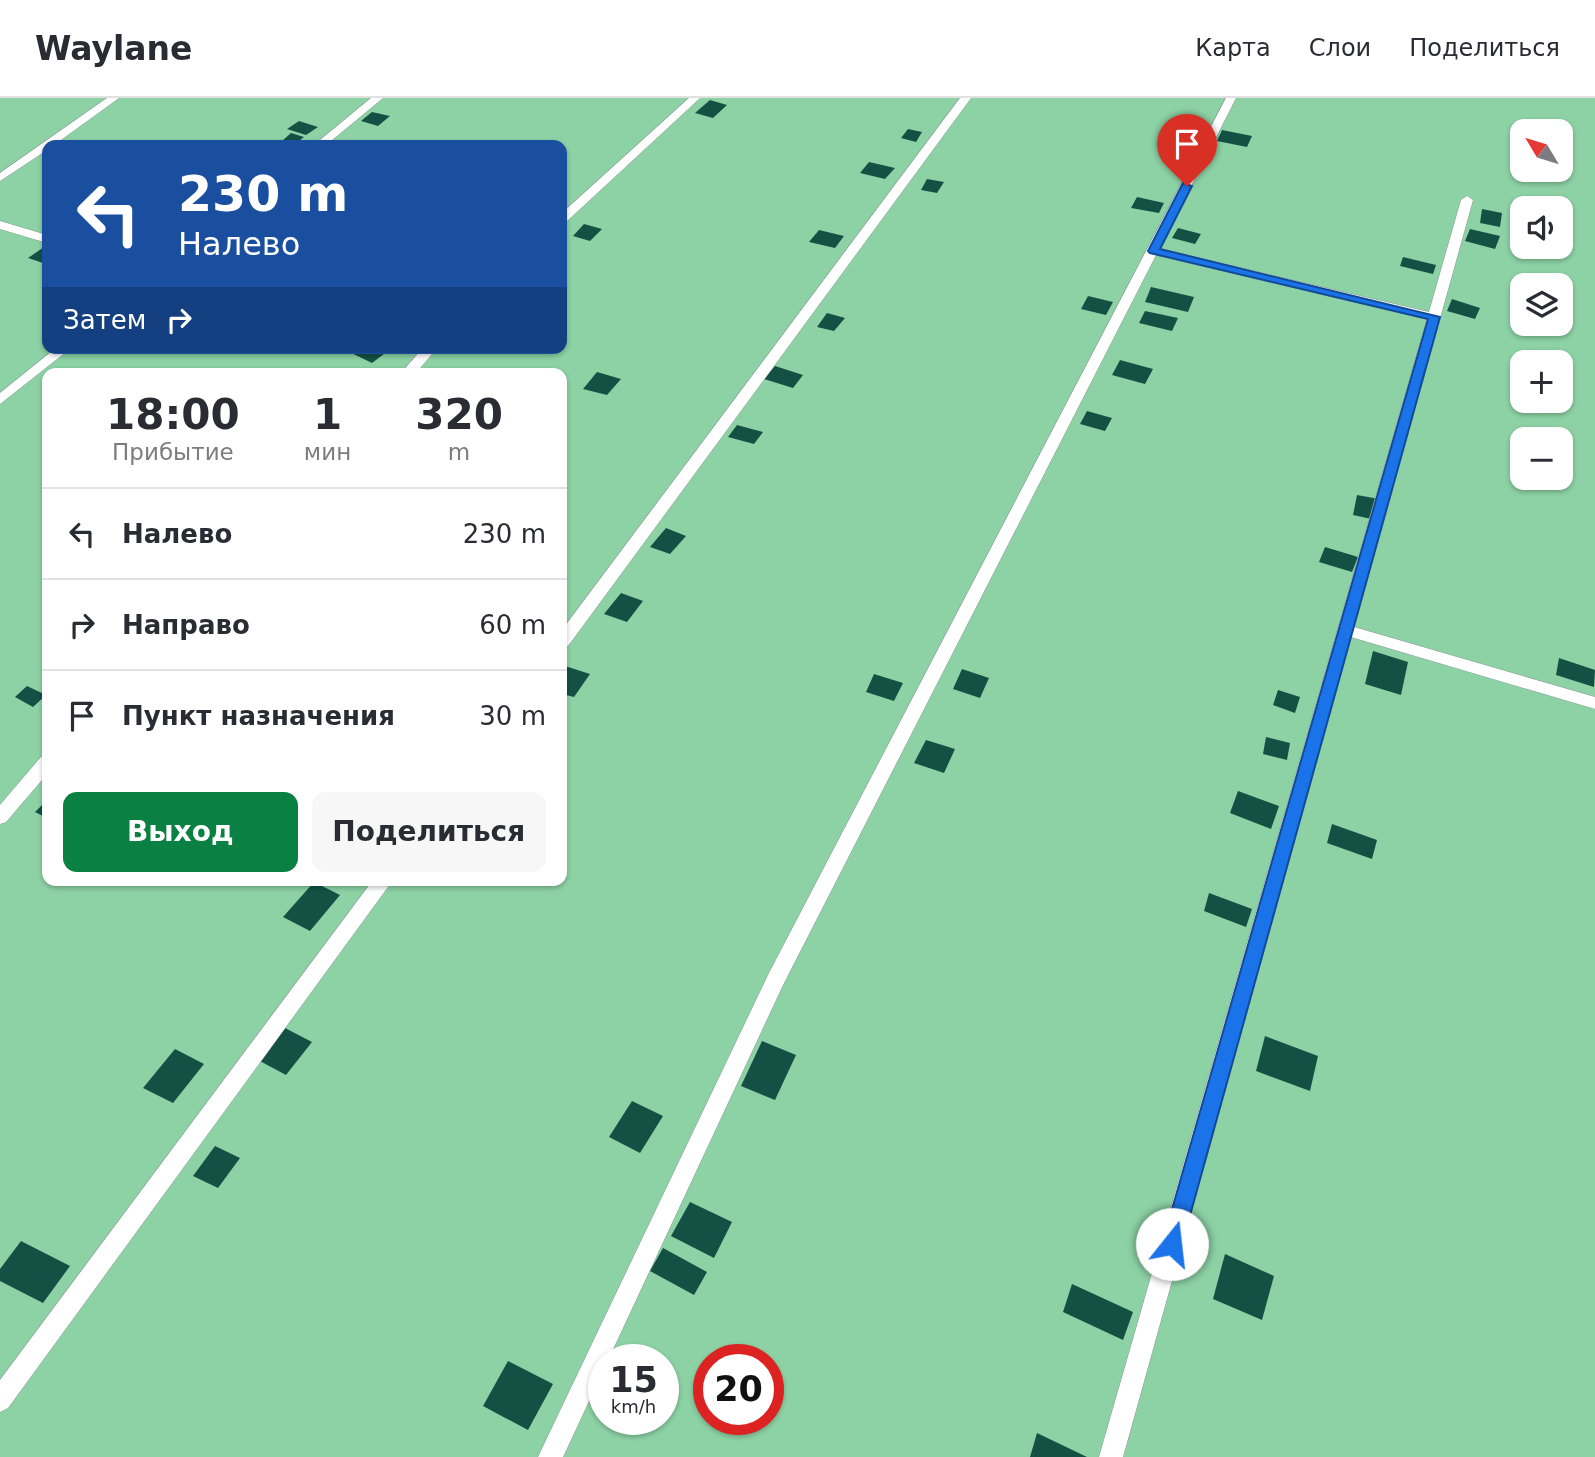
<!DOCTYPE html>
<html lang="ru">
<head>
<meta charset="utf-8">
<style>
	body { margin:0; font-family:"DejaVu Sans",sans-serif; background:#f7f7f7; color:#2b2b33; height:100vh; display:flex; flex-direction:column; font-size:26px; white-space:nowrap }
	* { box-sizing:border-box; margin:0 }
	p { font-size:23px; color:#7c7c81 }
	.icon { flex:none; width:38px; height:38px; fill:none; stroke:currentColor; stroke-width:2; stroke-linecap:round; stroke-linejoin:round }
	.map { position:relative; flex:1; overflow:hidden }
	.sheet { position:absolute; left:42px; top:270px; width:525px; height:518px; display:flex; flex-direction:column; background:#fff; border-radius:14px; box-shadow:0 2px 5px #0004 }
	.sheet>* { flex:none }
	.banner { position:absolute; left:42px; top:42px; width:525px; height:214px; border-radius:14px; box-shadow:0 2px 5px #0004; background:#1a4fa0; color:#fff; overflow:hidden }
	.needle { width:46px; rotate:308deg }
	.controls { position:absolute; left:1510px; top:21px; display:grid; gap:14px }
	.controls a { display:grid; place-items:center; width:63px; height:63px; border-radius:14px; background:#fff; box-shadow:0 2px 5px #0004; font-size:35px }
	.speed { position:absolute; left:588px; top:1246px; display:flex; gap:14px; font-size:35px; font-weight:700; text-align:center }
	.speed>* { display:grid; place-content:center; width:91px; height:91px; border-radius:50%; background:#fff; box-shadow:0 2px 5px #0004; line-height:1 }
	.speed small { font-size:18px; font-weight:400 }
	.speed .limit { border:10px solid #d22; background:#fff; color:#111 }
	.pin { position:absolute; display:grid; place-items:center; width:60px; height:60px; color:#fff; margin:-72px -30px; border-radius:50% 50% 50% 0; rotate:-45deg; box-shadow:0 0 7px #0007 }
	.pin .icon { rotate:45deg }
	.me { position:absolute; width:77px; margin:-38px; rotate:16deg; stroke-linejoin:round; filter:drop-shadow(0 0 5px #0008) }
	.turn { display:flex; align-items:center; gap:24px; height:147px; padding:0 21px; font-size:32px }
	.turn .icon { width:91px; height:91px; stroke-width:2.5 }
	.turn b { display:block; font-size:49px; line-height:60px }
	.then { display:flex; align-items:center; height:66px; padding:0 21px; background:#0003; gap:14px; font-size:26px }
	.eta { display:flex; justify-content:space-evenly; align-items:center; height:119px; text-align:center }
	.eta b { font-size:42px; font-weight:600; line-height:49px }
	.primary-button { display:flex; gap:14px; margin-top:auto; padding:14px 21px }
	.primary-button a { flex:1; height:80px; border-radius:14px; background:#0b8043; color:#fff; font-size:28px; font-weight:600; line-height:80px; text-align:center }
	.primary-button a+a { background:#f7f7f7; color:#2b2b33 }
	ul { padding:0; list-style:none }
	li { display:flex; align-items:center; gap:21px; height:91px; padding:0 21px; border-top:2px solid #e1e1e2 }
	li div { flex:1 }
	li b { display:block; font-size:26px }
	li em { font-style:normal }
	header { display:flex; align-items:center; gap:42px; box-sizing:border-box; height:98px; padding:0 35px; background:#fff; border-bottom:2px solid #e1e1e2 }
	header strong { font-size:33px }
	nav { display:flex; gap:38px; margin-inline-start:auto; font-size:24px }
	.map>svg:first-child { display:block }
	.green { fill:#8dd2a5; fill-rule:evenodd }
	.building { fill:#145144 }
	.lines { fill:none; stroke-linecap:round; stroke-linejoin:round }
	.lane-casing { stroke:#8b9796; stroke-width:1 }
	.lane { fill:#fff; fill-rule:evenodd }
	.route { fill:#1a73e8; stroke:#114b97; stroke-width:2 }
</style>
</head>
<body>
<header>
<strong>Waylane</strong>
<nav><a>Карта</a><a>Слои</a><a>Поделиться</a></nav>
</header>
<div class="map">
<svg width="1595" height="1359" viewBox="0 0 1595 1359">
	<rect width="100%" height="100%" fill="#e4f0f0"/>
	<path class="green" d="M 0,0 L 1595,0 L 1595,1359 L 0,1359 ZM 1522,33 L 1561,33 L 1561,72 L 1522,72 ZM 47,47 L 562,47 L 562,250 L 47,250 ZM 1522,110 L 1561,110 L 1561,149 L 1522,149 ZM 1522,187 L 1561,187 L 1561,226 L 1522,226 ZM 1522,264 L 1561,264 L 1561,303 L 1522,303 ZM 47,275 L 562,275 L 562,782 L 47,782 ZM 1522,341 L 1561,341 L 1561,380 L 1522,380 ZM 604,1262 L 663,1262 L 663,1321 L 604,1321 ZM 709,1262 L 768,1262 L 768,1321 L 709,1321 Z"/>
	<path class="building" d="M 710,2 L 727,7 L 713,20 L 695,15 Z
		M 372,14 L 390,18 L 378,28 L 361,23 Z
		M 299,23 L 318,29 L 306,37 L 287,31 Z
		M 908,31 L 922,34 L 916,44 L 901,40 Z
		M 1222,32 L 1252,38 L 1247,49 L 1217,43 Z
		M 291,35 L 304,39 L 295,46 L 282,43 Z
		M 869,64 L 895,70 L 885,81 L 860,75 Z
		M 927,81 L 944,84 L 937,95 L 921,92 Z
		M 1137,99 L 1164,105 L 1159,115 L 1131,110 Z
		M 1482,111 L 1502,115 L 1500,129 L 1480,125 Z
		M 584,126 L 602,131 L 590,143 L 573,138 Z
		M 1178,130 L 1201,136 L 1195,146 L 1172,140 Z
		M 1470,131 L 1500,138 L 1495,151 L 1465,143 Z
		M 819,132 L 844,138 L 835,150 L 809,144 Z
		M 47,147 L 46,166 L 28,160 Z
		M 1403,159 L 1436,167 L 1433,176 L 1400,168 Z
		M 1151,189 L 1194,199 L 1188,214 L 1145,204 Z
		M 1088,198 L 1113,204 L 1106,217 L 1081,211 Z
		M 1452,201 L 1480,210 L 1475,221 L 1447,213 Z
		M 1145,213 L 1178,220 L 1172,233 L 1139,225 Z
		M 827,215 L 845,220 L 834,233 L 817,229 Z
		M 348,250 L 381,250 L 388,253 L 372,265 L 345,252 Z
		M 1120,262 L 1153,271 L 1145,286 L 1112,277 Z
		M 775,268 L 803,277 L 793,290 L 764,281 Z
		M 597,274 L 621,281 L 607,297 L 583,291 Z
		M 1087,313 L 1112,320 L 1105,333 L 1080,326 Z
		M 737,327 L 763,334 L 754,346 L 728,339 Z
		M 1357,397 L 1379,401 L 1376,422 L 1353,417 Z
		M 666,430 L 686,438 L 670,456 L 650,449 Z
		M 1325,449 L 1358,459 L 1352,474 L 1319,464 Z
		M 621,495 L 643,503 L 627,524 L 604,516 Z
		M 1373,553 L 1408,564 L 1401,597 L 1365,586 Z
		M 1559,560 L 1595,572 L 1594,589 L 1556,577 Z
		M 562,567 L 590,576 L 574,599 L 562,596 Z
		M 962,571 L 989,580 L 980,600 L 953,591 Z
		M 874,576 L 903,585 L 894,603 L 866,594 Z
		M 27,588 L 46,597 L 33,609 L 15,599 Z
		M 1278,592 L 1300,599 L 1295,615 L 1273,607 Z
		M 1266,639 L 1290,645 L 1287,662 L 1263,656 Z
		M 926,642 L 955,651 L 944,675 L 914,665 Z
		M 1238,693 L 1279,708 L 1271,731 L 1230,715 Z
		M 47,702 L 47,720 L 35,714 Z
		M 1332,726 L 1377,742 L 1372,761 L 1327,745 Z
		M 314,784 L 340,797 L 310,833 L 283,819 Z
		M 1209,795 L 1252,811 L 1246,829 L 1204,813 Z
		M 285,930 L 312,944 L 286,977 L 258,962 Z
		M 1265,938 L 1318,958 L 1310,993 L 1256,973 Z
		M 762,943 L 796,957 L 775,1002 L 741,988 Z
		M 175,951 L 204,966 L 173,1005 L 143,990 Z
		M 632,1003 L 663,1018 L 640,1055 L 609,1039 Z
		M 215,1048 L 240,1060 L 218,1090 L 193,1078 Z
		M 690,1104 L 732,1124 L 714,1160 L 671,1138 Z
		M 21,1143 L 70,1168 L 43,1205 L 0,1183 L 0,1171 Z
		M 663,1150 L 707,1174 L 694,1197 L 650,1173 Z
		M 1225,1156 L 1274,1178 L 1262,1222 L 1213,1201 Z
		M 1072,1186 L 1133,1214 L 1123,1242 L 1063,1214 Z
		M 508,1263 L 553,1286 L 528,1332 L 483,1308 Z
		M 1037,1335 L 1087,1359 L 1030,1359 Z"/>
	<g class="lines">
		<g class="lane-casing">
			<path id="lane" d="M 107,0 L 119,0 L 54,47 L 47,47 L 47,52 L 0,83 L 0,75 Z
				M 371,0 L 383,0 L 326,47 L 314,47 Z
				M 689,0 L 700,0 L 566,124 L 562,125 L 562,115 Z
				M 960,0 L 971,0 L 568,548 L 562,550 L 562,532 Z
				M 1226,0 L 1236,0 L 1159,151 L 1429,214 L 1461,102 L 1467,98 L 1473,102 L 1354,529 L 1595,599 L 1595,611 L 1351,539 L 1123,1359 L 1099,1359 L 1427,221 L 1156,157 L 783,887 L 608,1262 L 604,1262 L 604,1271 L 563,1359 L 538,1359 L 769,875 Z
				M 0,123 L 47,137 L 47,145 L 0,131 Z
				M 56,250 L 71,250 L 0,306 L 0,295 Z
				M 423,250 L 437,250 L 416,275 L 401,275 Z
				M 47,657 L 47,676 L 6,724 L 0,726 L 0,707 L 41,659 Z
				M 373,782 L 393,782 L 8,1310 L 0,1314 L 0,1282 Z"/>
		</g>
		<use href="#lane" class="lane"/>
	</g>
	<path class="route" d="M 1183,85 L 1192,88 L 1160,151 L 1440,219 L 1182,1146 L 1179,1153 L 1172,1156 L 1165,1153 L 1162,1146 L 1428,221 L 1150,155 L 1148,153 Z"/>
</svg>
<div class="controls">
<a><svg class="needle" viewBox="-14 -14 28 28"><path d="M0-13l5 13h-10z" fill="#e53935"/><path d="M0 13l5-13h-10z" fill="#7c7c81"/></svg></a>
<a><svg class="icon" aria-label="sound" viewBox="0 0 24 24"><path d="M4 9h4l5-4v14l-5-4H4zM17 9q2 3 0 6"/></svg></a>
<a><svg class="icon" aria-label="layers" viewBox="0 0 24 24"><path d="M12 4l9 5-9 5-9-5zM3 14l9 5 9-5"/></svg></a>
<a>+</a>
<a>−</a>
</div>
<div class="speed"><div>15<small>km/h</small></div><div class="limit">20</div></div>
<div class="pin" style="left:1187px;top:88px;background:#d93025"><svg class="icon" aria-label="arrive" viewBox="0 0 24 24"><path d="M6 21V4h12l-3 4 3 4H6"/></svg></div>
<svg class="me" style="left:1172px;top:1146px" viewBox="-20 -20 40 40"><circle r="19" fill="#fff"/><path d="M0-13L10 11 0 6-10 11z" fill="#1a73e8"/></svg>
<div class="banner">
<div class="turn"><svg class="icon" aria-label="left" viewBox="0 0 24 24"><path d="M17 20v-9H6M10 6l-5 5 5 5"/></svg><div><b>230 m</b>Налево</div></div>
<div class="then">Затем<svg class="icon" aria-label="right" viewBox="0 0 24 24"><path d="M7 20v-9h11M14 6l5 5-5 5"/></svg></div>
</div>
<section class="sheet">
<div class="eta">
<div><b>18:00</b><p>Прибытие</p></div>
<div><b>1</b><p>мин</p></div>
<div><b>320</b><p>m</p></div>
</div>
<ul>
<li><svg class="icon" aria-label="left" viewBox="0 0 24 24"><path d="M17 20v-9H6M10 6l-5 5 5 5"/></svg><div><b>Налево</b></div><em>230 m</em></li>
<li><svg class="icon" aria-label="right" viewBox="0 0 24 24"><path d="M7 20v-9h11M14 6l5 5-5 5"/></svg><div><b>Направо</b></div><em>60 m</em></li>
<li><svg class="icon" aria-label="arrive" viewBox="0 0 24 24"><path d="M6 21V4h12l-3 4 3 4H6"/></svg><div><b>Пункт назначения</b></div><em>30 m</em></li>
</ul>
<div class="primary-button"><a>Выход</a><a>Поделиться</a></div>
</section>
</div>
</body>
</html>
